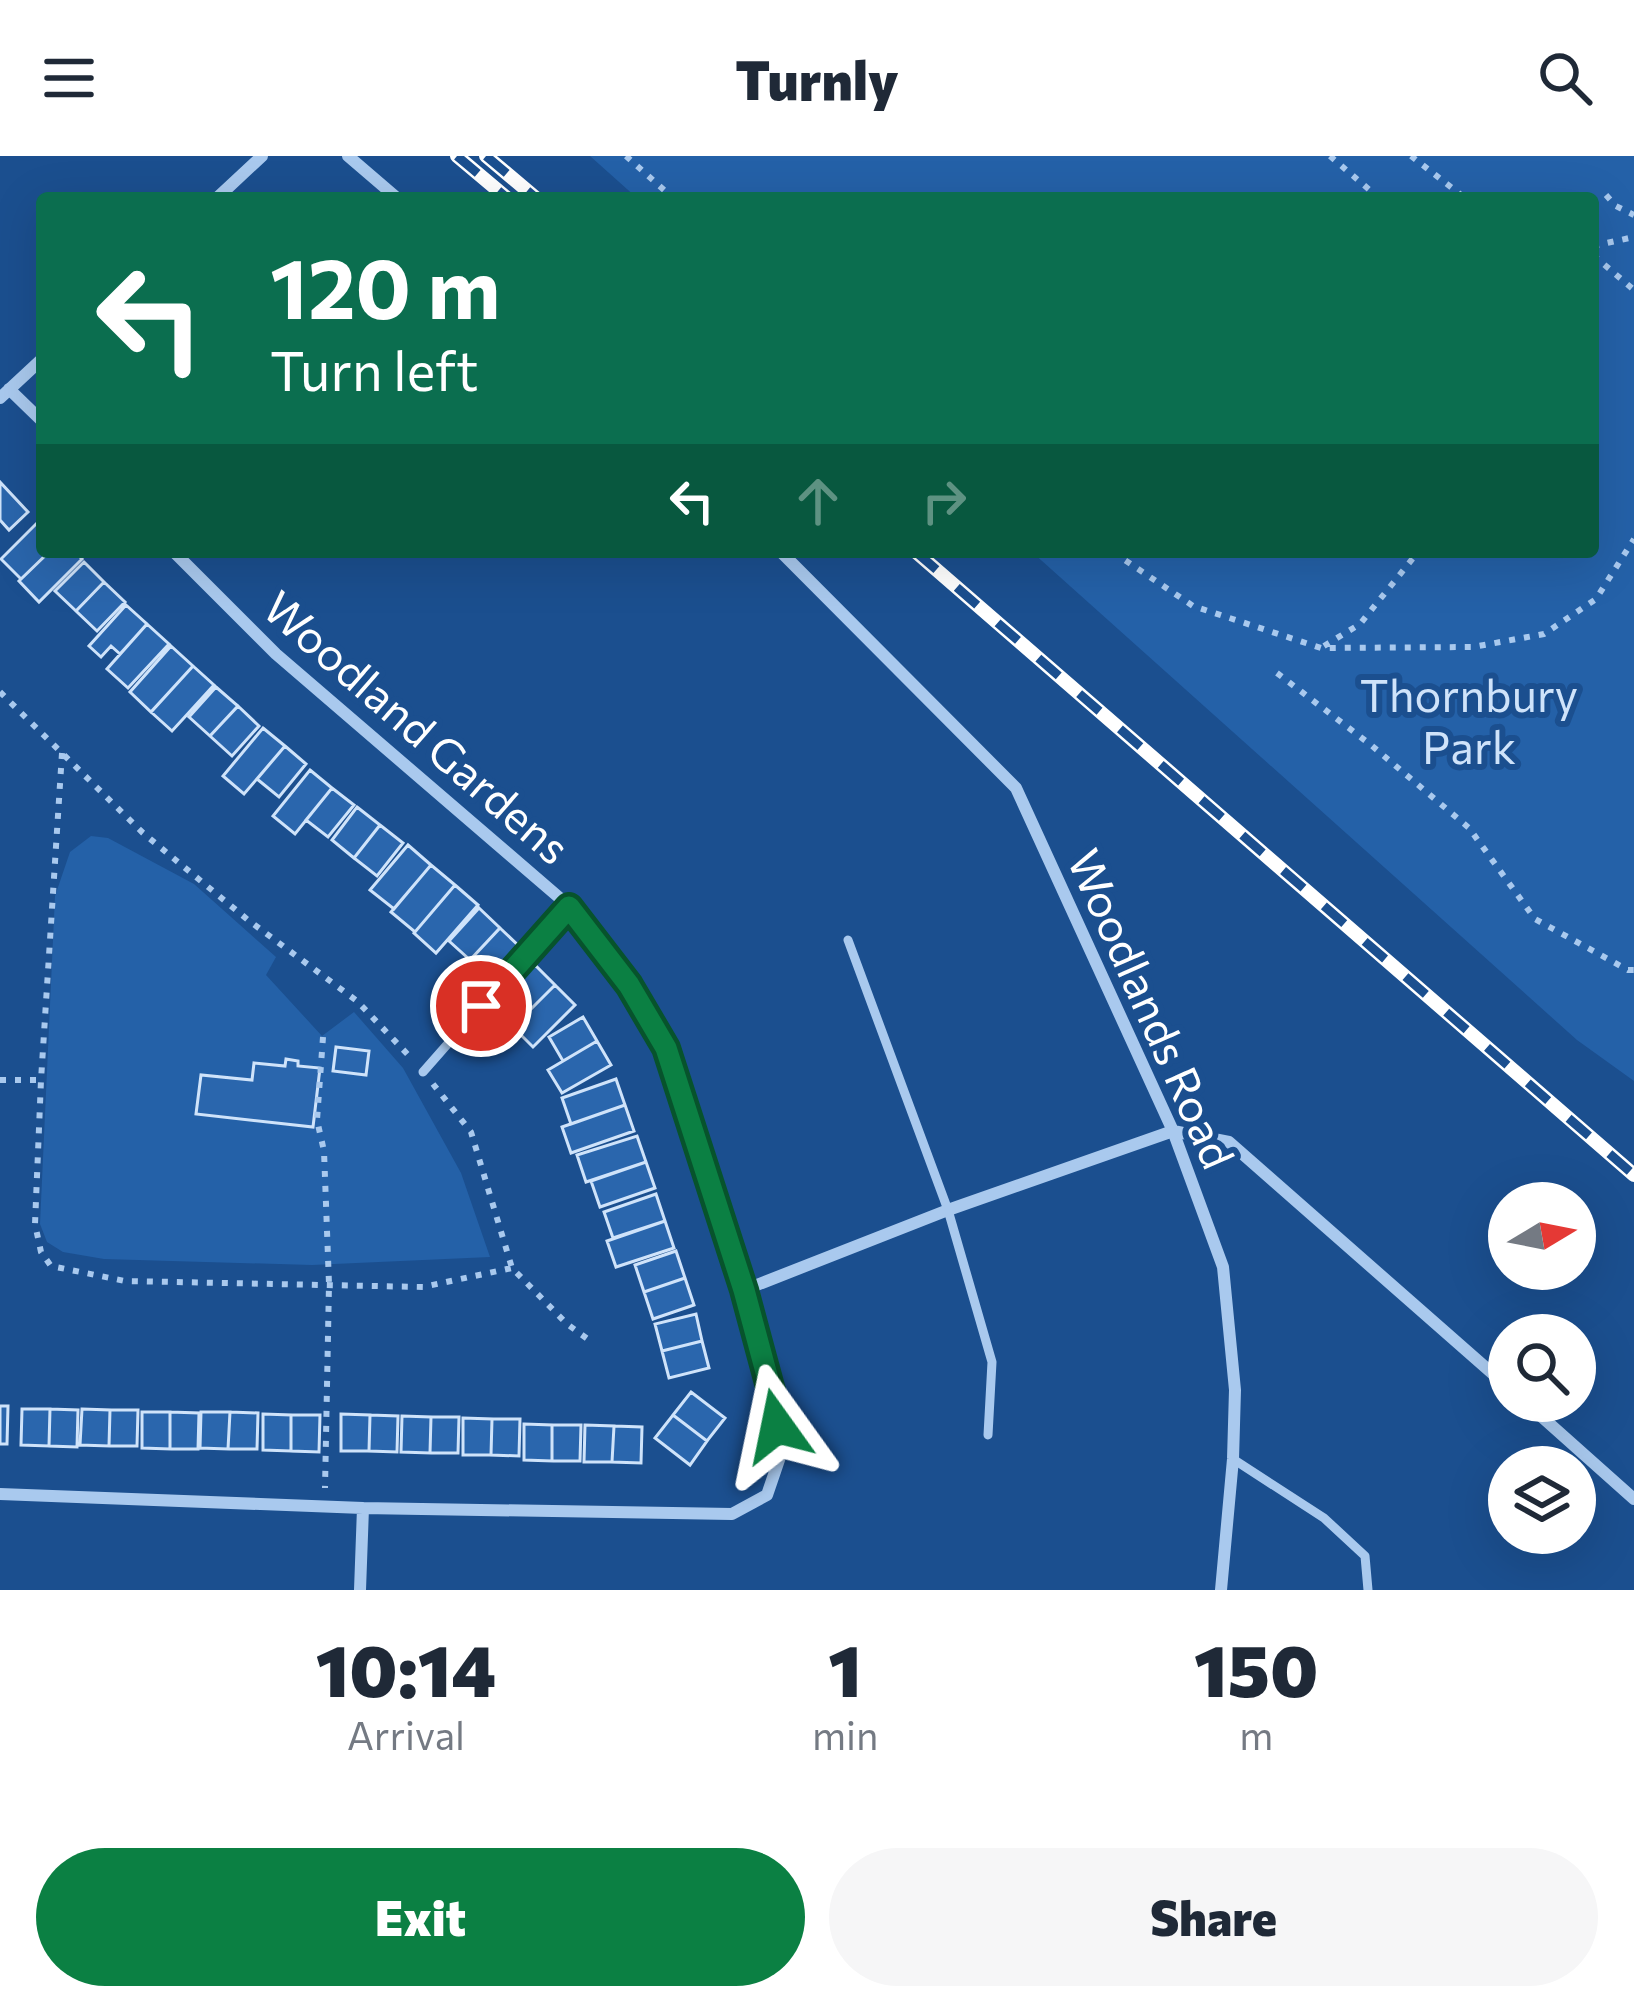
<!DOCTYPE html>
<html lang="en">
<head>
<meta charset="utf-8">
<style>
	body { margin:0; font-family:Commissioner,sans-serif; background:#f6f6f7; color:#1f2937; height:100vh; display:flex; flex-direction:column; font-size:45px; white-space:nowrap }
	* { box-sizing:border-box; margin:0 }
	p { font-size:39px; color:#747a83 }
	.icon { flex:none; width:66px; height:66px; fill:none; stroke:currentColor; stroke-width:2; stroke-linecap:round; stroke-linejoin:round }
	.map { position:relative; height:1434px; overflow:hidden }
	.panel { display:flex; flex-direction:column; background:#fff; flex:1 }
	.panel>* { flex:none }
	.guide { position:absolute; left:36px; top:36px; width:1563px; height:366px; border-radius:12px; box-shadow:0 12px 48px #0002; background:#0b6e4f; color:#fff; overflow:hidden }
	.needle { width:78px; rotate:80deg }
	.tools { position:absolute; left:1488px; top:1026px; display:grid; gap:24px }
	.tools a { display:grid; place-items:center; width:108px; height:108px; border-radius:50%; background:#fff; box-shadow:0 12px 48px #0002; font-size:60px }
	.pin { position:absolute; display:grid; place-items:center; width:102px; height:102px; color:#fff; margin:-51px; border:6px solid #fff; border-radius:50%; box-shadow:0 3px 12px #0007 }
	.me { position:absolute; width:132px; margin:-66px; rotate:348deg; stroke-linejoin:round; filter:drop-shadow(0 0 9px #0008) }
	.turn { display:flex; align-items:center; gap:42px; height:252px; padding:0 36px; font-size:54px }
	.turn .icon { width:156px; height:156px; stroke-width:2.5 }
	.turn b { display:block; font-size:84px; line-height:102px }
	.lanes { display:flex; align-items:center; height:114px; padding:0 36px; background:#0003; justify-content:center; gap:60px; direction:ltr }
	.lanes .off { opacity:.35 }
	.eta { display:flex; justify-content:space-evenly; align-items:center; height:204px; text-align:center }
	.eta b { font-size:72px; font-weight:800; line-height:84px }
	.action { display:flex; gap:24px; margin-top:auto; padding:24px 36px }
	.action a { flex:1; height:138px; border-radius:72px; background:#0b8043; color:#fff; font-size:48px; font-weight:800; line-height:138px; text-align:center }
	.action a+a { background:#f6f6f7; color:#1f2937 }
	header { display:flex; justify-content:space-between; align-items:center; height:156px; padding:0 36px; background:#fff; font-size:54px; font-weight:800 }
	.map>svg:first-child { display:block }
	.green { fill:#2461a8 }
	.building { fill:#2a66ad; stroke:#cfe3fa; stroke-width:3 }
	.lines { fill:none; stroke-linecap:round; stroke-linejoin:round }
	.path { stroke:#a9c9ee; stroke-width:6; stroke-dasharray:6 9; stroke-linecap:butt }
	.service { stroke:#a9c9ee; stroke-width:9 }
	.minor { stroke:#a9c9ee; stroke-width:12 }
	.rail-casing { stroke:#fff; stroke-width:14 }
	.rail { stroke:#1b4f8f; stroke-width:9; stroke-dasharray:27; stroke-linecap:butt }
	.route-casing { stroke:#07532c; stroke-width:30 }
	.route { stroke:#0b8043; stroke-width:21 }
	.labels { text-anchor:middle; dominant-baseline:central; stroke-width:12; stroke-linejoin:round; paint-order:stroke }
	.park-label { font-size:45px; fill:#cfe3fa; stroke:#1b4f8f }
	.street-label { font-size:45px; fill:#fff; stroke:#1b4f8f }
</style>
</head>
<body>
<header><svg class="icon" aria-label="menu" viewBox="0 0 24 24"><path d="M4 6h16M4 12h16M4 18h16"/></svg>Turnly<svg class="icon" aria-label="search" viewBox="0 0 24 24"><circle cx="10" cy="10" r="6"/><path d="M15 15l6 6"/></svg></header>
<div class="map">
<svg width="1634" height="1434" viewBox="0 0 1634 1434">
	<rect width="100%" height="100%" fill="#1b4f8f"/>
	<path class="green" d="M 590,0 L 1634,0 L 1634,925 L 1577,884 L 1032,396 L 1593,396 L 1593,42 L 637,42 Z
		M 91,680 L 108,682 L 194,728 L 276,801 L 266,819 L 322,880 L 354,856 L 403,912 L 461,1017 L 490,1101 L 312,1109 L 104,1103 L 63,1096 L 47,1086 L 40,1068 L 55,740 L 70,696 Z"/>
	<path class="building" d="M 0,326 L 28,356 L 9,374 L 0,364 Z
		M 42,362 L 42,396 L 49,396 L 21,423 L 1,403 Z
		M 49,396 L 75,396 L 82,403 L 39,446 L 19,425 Z
		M 84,406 L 104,426 L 76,455 L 55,435 Z
		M 104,426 L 125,446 L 97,475 L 76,455 Z
		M 126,449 L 147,468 L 120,498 L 111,490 L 101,501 L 89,490 Z
		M 147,468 L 169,488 L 128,532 L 107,513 Z
		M 171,490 L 193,510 L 151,556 L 130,536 Z
		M 193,510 L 214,529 L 172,575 L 151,556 Z
		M 216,531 L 238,550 L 210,580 L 189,561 Z
		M 238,550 L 259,570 L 232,600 L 210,580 Z
		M 263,572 L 285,590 L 244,638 L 223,620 Z
		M 285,590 L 306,608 L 279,641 L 257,623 Z
		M 310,614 L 332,632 L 295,678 L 273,660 Z
		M 332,632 L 354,649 L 328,681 L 306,664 Z
		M 357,651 L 380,669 L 354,702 L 332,684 Z
		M 380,669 L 403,687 L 377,720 L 354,702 Z
		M 408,689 L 431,709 L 394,753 L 370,734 Z
		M 431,709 L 455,729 L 415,776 L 391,756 Z
		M 455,729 L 478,749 L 436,797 L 414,777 Z
		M 479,752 L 500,772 L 470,804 L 449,785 Z
		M 500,772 L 520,791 L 478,837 L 457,818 Z
		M 535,809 L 555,829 L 526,858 L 506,838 Z
		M 555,829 L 575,849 L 533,891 L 513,871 Z
		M 583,861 L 597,885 L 563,905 L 549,881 Z
		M 597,885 L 611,909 L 562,937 L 548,914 Z
		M 336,891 L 369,895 L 366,919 L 333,915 Z
		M 286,903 L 298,905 L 298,910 L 320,912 L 313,971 L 196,958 L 201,919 L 252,924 L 254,907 L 285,910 Z
		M 616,923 L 625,949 L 571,968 L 562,942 Z
		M 625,949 L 634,975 L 571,997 L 562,971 Z
		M 637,980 L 646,1006 L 586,1026 L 577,999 Z
		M 646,1006 L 655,1032 L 600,1051 L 591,1025 Z
		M 656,1038 L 665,1065 L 613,1082 L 604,1056 Z
		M 665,1065 L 674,1092 L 616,1111 L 607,1085 Z
		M 676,1095 L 685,1122 L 644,1136 L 635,1109 Z
		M 685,1122 L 694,1149 L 653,1163 L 644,1136 Z
		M 696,1158 L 702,1185 L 662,1195 L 655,1168 Z
		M 702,1185 L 709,1212 L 669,1222 L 662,1195 Z
		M 691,1236 L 725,1262 L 707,1285 L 673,1259 Z
		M 0,1250 L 8,1250 L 7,1288 L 0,1288 Z
		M 22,1253 L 50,1253 L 49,1290 L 21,1289 Z
		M 50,1253 L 78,1254 L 77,1291 L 49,1290 Z
		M 82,1253 L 110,1254 L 109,1290 L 80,1289 Z
		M 110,1254 L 138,1254 L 137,1290 L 109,1290 Z
		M 142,1256 L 170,1256 L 170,1293 L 142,1292 Z
		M 170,1256 L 199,1257 L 198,1293 L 170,1293 Z
		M 201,1256 L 230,1256 L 228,1293 L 200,1292 Z
		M 230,1256 L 258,1257 L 257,1293 L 228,1293 Z
		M 263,1258 L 291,1259 L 291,1295 L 263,1294 Z
		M 341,1258 L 370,1259 L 369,1295 L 341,1295 Z
		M 291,1259 L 320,1259 L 319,1296 L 291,1295 Z
		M 370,1259 L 398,1260 L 397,1296 L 369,1295 Z
		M 673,1259 L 707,1285 L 690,1309 L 655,1282 Z
		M 402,1260 L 431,1261 L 430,1297 L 401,1296 Z
		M 431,1261 L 459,1261 L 458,1297 L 430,1297 Z
		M 463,1262 L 492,1263 L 491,1299 L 463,1299 Z
		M 492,1263 L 520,1263 L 519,1300 L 491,1299 Z
		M 524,1268 L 552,1269 L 552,1305 L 524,1304 Z
		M 552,1269 L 581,1269 L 580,1305 L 552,1305 Z
		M 585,1269 L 614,1270 L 612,1306 L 584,1306 Z
		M 614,1270 L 642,1271 L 641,1307 L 612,1306 Z"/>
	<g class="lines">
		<path class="path" d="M 626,0 L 673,42
			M 1330,0 L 1379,42
			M 1411,0 L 1465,42
			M 1606,39 L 1616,50 L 1634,59
			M 1593,90 L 1634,81
			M 1593,99 L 1634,134
			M 1113,396 L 1193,450 L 1321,492 L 1473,491 L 1544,478 L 1596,443 L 1634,383
			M 1324,490 L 1360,468 L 1418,396
			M 1277,517 L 1371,589 L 1469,672 L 1535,763 L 1628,814 L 1634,814
			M 0,536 L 143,677 L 248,764 L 357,845 L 413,904
			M 62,597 L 41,924 L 35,1068 L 41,1096 L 51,1110 L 125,1125 L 423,1131 L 512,1112
			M 323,881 L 317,964 L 324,995 L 329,1128 L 325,1332
			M 0,924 L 41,924
			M 433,928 L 471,976 L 512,1112 L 567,1168 L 589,1184"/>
		<path class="service" d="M 848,784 L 948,1054 L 992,1206 L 988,1279
			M 423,916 L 569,750
			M 1233,1303 L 1324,1362 L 1365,1400 L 1368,1434"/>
		<path class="minor" d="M 348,0 L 397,42
			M 217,42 L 262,0
			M 9,233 L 42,265
			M 0,242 L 42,203
			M 174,396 L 276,498 L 569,750 L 629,829 L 666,892 L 744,1134
			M 781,396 L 1016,632 L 1173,975 L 1223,1111 L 1235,1234 L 1233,1303 L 1221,1434
			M 1524,1245 L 1634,1343
			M 0,1338 L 363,1352 L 360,1434
			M 363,1352 L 732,1358 L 767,1339 L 781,1298 L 773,1242 L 744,1134 L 948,1054 L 1173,975 L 1229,986 L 1509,1232"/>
		<g class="rail-casing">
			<path id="rail" d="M 457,0 L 507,42
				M 486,0 L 536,42
				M 916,396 L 1634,1019"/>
		</g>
		<use href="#rail" class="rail"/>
	</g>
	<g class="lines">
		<g class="route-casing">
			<path id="route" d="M 481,850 L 569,751 L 629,829 L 666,892 L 744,1134 L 773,1242 L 777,1270"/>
		</g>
		<use href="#route" class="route"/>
	</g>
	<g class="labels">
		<g class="park-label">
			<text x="1469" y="537">Thornbury<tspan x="1469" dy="52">Park</tspan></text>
		</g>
		<g class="street-label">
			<text transform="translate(418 570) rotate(41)">Woodland Gardens</text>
			<text transform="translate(1153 852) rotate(66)">Woodlands Road</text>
		</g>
	</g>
</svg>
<div class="tools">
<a><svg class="needle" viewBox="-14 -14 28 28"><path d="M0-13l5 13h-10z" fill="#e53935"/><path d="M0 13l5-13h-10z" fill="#747a83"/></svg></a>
<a><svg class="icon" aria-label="search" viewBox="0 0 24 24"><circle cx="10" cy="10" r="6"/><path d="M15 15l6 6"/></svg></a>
<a><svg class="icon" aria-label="layers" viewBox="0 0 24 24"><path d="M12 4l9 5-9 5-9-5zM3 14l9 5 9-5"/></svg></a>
</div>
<div class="pin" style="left:481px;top:850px;background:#d93025"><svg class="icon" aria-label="arrive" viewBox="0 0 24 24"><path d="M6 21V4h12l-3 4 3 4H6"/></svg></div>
<svg class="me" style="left:777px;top:1270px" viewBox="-20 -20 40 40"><path d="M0-17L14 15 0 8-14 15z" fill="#0b8043" stroke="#fff" stroke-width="4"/></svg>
<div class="guide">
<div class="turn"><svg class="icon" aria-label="left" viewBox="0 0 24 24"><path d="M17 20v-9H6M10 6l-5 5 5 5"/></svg><div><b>120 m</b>Turn left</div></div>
<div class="lanes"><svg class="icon" aria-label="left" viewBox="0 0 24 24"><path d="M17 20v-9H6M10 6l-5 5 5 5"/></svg><svg class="icon off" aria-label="ahead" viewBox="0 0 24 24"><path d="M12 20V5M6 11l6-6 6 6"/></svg><svg class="icon off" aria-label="right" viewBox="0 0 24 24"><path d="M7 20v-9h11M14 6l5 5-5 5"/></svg></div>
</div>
</div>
<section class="panel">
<div class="eta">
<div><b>10:14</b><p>Arrival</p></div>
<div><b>1</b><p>min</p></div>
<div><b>150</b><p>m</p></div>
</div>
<div class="action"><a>Exit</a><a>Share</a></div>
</section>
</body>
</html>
